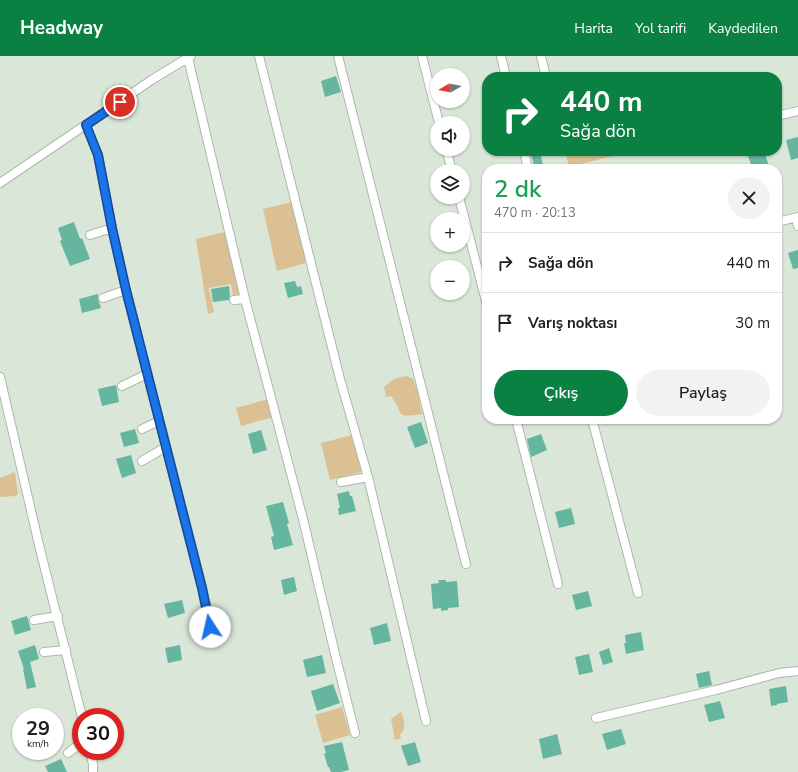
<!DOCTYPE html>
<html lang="tr">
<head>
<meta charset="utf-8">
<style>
	body { margin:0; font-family:"Nunito Sans",sans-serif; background:#f2f2f2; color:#202124; height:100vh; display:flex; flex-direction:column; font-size:15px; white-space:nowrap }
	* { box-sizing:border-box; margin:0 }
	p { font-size:13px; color:#757577 }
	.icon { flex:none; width:22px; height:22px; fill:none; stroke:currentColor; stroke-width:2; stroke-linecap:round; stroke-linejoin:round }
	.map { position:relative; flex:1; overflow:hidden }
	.side { position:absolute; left:482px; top:108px; width:300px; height:260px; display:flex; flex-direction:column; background:#fff; border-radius:16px; box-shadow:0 1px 3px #0004 }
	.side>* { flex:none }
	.top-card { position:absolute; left:482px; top:16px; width:300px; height:84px; border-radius:16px; box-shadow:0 1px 3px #0004; background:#0b8043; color:#fff; overflow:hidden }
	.needle { width:26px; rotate:260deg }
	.fabs { position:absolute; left:430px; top:12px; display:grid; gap:8px }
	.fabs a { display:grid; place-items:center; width:40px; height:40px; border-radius:50%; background:#fff; box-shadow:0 1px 3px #0004; font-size:20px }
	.speed { position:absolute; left:12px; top:652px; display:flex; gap:8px; font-size:20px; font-weight:700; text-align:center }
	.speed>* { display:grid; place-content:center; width:52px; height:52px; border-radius:50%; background:#fff; box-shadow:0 1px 3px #0004; line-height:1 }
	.speed small { font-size:10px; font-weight:400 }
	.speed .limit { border:6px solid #d22; background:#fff; color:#111 }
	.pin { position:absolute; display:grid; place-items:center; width:34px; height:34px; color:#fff; margin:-17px; border:2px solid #fff; border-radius:50%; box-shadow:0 1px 4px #0007 }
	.me { position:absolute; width:44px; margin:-22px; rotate:350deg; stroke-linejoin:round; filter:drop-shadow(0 0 3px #0008) }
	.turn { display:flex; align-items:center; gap:14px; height:84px; padding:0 12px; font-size:18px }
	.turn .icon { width:52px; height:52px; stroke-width:2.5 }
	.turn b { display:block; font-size:28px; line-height:34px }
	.round { display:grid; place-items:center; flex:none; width:42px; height:42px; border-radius:21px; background:#f2f2f2 }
	.headline { display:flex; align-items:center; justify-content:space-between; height:68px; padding:0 12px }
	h1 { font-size:24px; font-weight:600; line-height:30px; color:#1e9e55 }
	.primary-button { display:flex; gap:8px; margin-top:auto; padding:8px 12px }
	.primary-button a { flex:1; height:46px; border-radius:24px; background:#0b8043; color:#fff; font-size:16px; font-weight:600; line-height:46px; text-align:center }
	.primary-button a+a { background:#f2f2f2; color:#202124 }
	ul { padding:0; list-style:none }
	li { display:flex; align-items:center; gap:12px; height:60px; padding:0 12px; border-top:1px solid #e0e0e0 }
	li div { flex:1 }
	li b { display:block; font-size:15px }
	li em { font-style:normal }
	header { display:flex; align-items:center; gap:24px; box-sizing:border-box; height:56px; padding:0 20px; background:#0b8043; color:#fff }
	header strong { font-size:19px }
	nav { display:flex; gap:22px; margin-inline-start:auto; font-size:14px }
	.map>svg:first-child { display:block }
	.green { fill:#dac093 }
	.building { fill:#65b59f }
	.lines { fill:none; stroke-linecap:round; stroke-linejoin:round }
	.minor-casing { stroke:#acb8ab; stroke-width:10 }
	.minor { stroke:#fff; stroke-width:8 }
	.route-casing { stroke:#114b97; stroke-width:10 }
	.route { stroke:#1a73e8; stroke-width:7 }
</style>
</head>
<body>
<header>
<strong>Headway</strong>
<nav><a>Harita</a><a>Yol tarifi</a><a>Kaydedilen</a></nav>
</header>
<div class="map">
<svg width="798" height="716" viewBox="0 0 798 716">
	<rect width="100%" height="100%" fill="#d9e6d8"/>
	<path class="green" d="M 565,95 L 623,95 L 624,97 L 569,111 Z
		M 292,146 L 309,206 L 277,215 L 263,153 Z
		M 225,176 L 240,238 L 233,239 L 231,228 L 209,232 L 214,256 L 208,258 L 196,183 Z
		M 406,320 L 413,323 L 418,337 L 422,358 C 394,362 405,359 391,340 L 386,341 L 384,331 L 394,323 Z
		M 269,343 L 273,361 L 241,370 L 236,352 Z
		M 353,379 L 361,416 L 330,424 L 321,387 Z
		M 15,416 L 18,438 L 15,440 L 0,441 L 0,422 Z
		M 342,651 L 350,679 L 323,687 L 315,659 Z
		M 401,656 C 404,664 407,672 400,679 L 401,682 L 395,684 L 391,663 Z"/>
	<path class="building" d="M 336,20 L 341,36 L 325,41 L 321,25 Z
		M 798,81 L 798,102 L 791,104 L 786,84 Z
		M 746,95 L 764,95 L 769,110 L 760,113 L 753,113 Z
		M 540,96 L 544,113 L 535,113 L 531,98 Z
		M 74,166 L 80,183 L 82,182 L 90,203 L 70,210 L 60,185 L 62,184 L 58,172 Z
		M 798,194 L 798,212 L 793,213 L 788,197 Z
		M 295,225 L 297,231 L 301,230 L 303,238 L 288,242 L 284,227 Z
		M 229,230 L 230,240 L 229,244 L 213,246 L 211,233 Z
		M 98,238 L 98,243 L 101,252 L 82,257 L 79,243 Z
		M 116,329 L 119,346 L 102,350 L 98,333 Z
		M 421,366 L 428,387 L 415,392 L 407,371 Z
		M 135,373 L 139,387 L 124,391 L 120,377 Z
		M 261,374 L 267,394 L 253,398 L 248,378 Z
		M 541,378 L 547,394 L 531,401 L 527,383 Z
		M 131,399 L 136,417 L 122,422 L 116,403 Z
		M 349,435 L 350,440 L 352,440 L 356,455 L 339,459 L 338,452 L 340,452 L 337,438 Z
		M 283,446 L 289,467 L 287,468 L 293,489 L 274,494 L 271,481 L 274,480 L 266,450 Z
		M 571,452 L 575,468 L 559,472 L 555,456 Z
		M 294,521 L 297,535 L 284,539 L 281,524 Z
		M 438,524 L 446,524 L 446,526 L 457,525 L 459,551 L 448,552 L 448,554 L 441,555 L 441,552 L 433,553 L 431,528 L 439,527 Z
		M 588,535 L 592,550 L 576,554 L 572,539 Z
		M 182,544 L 185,557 L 168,562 L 164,548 Z
		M 27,560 L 31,574 L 15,579 L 11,565 Z
		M 387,567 L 391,585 L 374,589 L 370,572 Z
		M 641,576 L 644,594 L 626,598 L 624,587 L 626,587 L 625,579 Z
		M 35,589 L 39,603 L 30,606 L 36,631 L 27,633 L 23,613 L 24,613 L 18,595 Z
		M 180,589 L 182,604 L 168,607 L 165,592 Z
		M 609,592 L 613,606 L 603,609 L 599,596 Z
		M 589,598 L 593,616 L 579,619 L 575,601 Z
		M 322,599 L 326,617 L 307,621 L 303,604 Z
		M 709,615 L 712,629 L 699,632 L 696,618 Z
		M 333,628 L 340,647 L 317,655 L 311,635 Z
		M 786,630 L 788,646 L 777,648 L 777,649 L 771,650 L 769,633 Z
		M 720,645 L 725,662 L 709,666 L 704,649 Z
		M 621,673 L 626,688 L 607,694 L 602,678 Z
		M 557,678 L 562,698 L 543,703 L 539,683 Z
		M 342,686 L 349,714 L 341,716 L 331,716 L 329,711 L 328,711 L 324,698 L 326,697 L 324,690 Z
		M 415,686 L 421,706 L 408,710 L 401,690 Z
		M 61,703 L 67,716 L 48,716 L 45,710 Z"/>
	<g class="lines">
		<g class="minor-casing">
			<path id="minor" d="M 259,0 L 340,323 L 368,421 L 426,665
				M 338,0 L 466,508
				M 422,0 L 439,67
				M 501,0 L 506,21
				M 541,0 L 546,21
				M 188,2 L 245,243 L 304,467 L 335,598 L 355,677
				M 777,60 L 798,55
				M 86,69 L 98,99 L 112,172 L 126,234 L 202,531 C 205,548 215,569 205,585
				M 446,93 L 452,115
				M 524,95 L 528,113
				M 0,127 L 153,23 L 191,0
				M 459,141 L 487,249
				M 796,162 L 798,170
				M 777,166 L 798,161
				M 90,179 L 112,172
				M 103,242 L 126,234
				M 234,244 L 245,243
				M 0,321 L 39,489 L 82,661
				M 122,330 L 147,318
				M 516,363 L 558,528
				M 592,363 L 638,537
				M 142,373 L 159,365
				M 142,405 L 166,391
				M 341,426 L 368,421
				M 34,564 L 58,560
				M 44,596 L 66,594
				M 596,662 L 716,634 L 779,617 L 798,615
				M 90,695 L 93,708 L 93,716
				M 68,697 L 77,690 L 81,689"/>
		</g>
		<use href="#minor" class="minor"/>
	</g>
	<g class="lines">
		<g class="route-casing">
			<path id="route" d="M 120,46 L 86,69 L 98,99 L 112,172 L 126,234 L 202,532 L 210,571"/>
		</g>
		<use href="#route" class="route"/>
	</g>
</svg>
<div class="fabs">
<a><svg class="needle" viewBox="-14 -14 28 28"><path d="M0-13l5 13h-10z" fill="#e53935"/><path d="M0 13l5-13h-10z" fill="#757577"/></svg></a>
<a><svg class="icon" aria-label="sound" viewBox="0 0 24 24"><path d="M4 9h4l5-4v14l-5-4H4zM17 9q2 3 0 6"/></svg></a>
<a><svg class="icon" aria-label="layers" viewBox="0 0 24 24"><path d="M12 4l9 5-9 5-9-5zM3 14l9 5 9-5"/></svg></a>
<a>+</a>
<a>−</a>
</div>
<div class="speed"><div>29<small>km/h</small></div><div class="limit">30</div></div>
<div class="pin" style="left:120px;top:46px;background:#d93025"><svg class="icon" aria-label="arrive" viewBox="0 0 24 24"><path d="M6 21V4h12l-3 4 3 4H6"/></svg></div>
<svg class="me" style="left:210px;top:571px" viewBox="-20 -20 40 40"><circle r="19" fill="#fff"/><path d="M0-13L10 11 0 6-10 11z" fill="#1a73e8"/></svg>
<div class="top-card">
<div class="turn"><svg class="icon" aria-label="right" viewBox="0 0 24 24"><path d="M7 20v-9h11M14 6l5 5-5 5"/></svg><div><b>440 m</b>Sağa dön</div></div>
</div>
<section class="side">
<div class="headline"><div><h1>2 dk</h1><p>470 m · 20:13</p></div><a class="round"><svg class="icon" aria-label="close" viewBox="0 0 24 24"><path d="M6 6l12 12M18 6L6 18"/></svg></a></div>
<ul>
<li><svg class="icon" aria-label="right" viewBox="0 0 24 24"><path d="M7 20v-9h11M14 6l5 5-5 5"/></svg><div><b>Sağa dön</b></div><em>440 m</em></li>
<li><svg class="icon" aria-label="arrive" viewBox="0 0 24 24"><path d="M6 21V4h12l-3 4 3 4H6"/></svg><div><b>Varış noktası</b></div><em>30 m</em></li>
</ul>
<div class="primary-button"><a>Çıkış</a><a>Paylaş</a></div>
</section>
</div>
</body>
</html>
